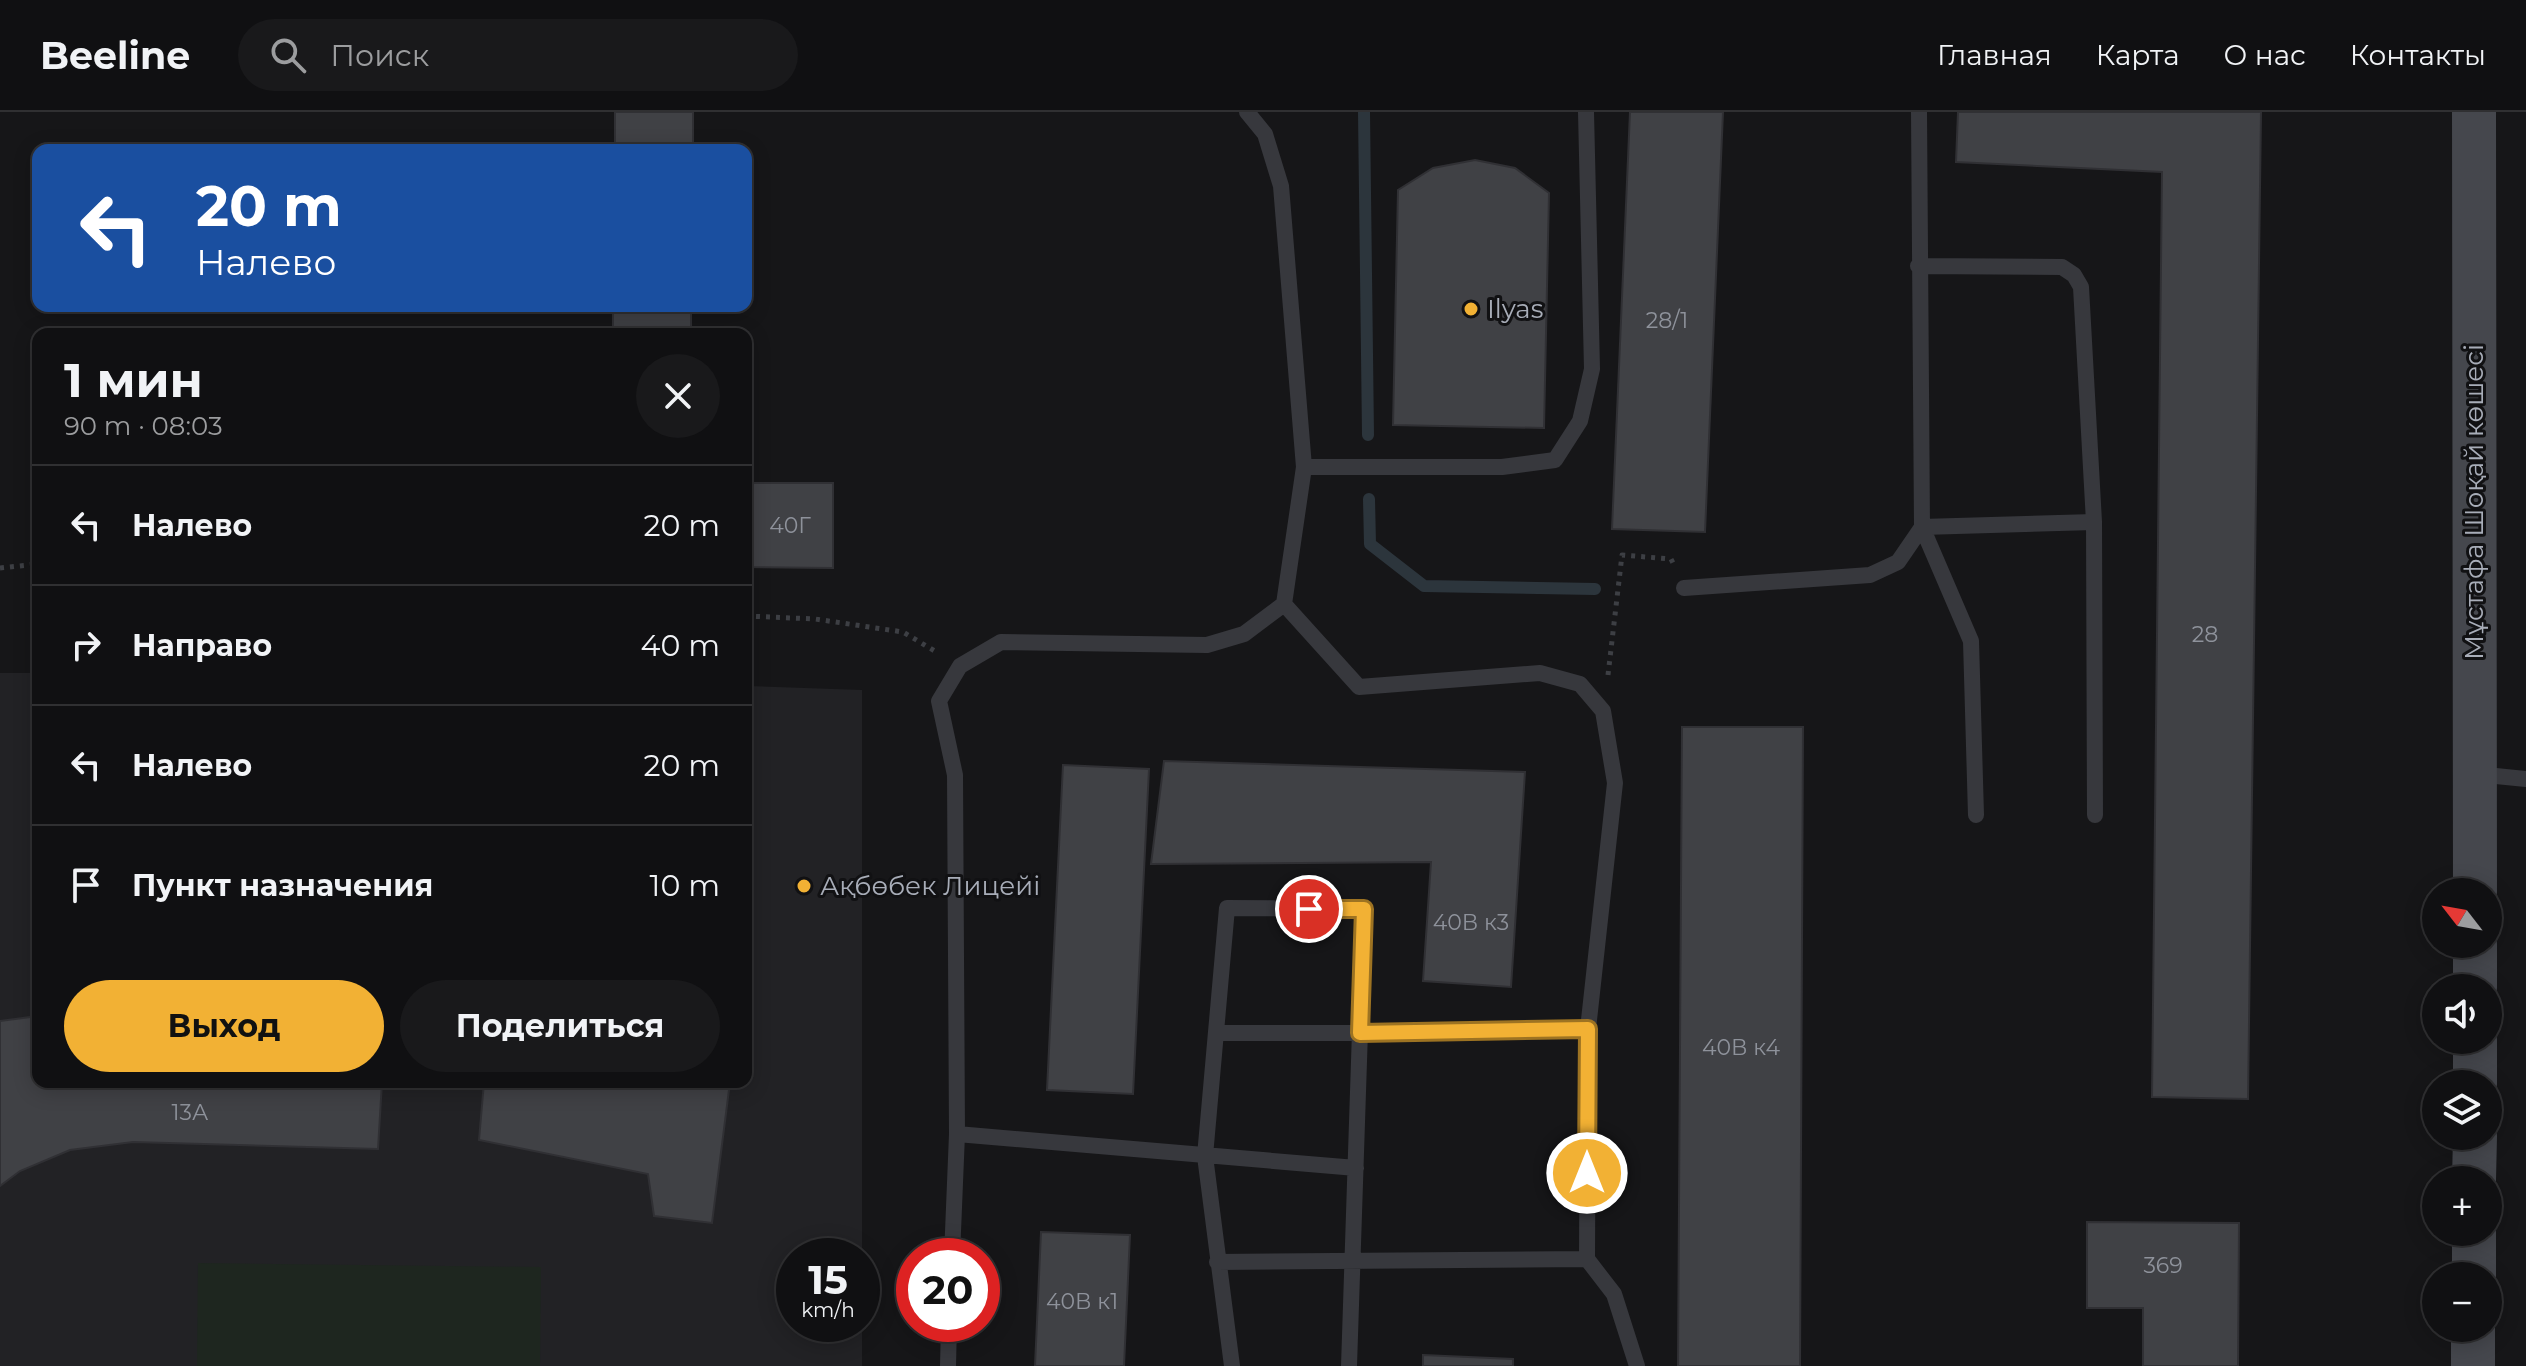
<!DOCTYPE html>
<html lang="ru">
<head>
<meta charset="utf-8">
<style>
	body { margin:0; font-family:Montserrat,sans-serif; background:#19191b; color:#f1f3f6; height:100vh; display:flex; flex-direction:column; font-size:30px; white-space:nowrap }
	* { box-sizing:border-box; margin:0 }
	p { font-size:26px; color:#9c9d9f }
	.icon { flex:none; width:44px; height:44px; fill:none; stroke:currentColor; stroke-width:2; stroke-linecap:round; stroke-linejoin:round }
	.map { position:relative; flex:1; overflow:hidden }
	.drawer { position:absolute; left:32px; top:216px; width:720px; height:760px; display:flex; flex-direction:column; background:#101012; border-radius:16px; box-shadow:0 4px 20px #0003,0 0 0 2px #303032 }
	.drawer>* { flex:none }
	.guide { position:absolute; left:32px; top:32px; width:720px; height:168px; border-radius:16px; box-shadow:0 4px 20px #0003,0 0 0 2px #303032; background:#1a4fa0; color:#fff; overflow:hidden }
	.needle { width:52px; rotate:301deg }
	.buttons { position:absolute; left:2422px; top:766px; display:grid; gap:16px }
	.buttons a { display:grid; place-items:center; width:80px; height:80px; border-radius:50%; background:#101012; box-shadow:0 4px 20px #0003,0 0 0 2px #303032; font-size:40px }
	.speed { position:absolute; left:776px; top:1126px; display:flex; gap:16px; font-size:40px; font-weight:700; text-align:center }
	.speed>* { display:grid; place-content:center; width:104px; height:104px; border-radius:50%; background:#101012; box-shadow:0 4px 20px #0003,0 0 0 2px #303032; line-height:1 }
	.speed small { font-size:20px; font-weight:400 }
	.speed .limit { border:12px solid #d22; background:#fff; color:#111 }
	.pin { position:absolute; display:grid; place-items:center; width:68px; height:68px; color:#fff; margin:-34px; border:4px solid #fff; border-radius:50%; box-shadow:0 2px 8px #0007 }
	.me { position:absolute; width:88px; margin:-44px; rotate:0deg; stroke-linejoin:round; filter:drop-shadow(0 0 6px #0008) }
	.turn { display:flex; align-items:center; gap:28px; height:168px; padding:0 32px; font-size:36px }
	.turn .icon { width:104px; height:104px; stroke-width:2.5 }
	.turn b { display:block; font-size:56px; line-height:68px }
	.round { display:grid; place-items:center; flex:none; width:84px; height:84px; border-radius:42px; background:#19191b }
	.headline { display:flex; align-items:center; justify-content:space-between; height:136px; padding:0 32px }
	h1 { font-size:48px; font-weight:700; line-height:60px }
	.primary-button { display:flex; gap:16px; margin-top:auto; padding:16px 32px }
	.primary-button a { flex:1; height:92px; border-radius:48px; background:#f2b134; color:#111; font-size:32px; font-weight:700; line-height:92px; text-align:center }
	.primary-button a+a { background:#19191b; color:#f1f3f6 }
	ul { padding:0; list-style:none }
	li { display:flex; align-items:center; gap:24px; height:120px; padding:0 32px; border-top:2px solid #303032 }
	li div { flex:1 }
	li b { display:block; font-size:30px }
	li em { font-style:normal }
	header { display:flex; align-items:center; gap:48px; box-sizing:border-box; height:112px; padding:0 40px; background:#101012; border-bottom:2px solid #303032 }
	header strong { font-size:38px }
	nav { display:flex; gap:44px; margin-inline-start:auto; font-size:28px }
	.search { width:560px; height:72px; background:#19191b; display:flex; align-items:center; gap:20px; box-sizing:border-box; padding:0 28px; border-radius:44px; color:#9c9d9f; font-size:30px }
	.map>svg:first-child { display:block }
	.built { fill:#222225 }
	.green { fill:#1e261f }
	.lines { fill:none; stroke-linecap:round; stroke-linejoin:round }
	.stream { stroke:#2c353c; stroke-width:12 }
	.building { fill:#404145; stroke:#303034; stroke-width:2 }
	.path { stroke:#3d3f44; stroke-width:5; stroke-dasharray:4 6; stroke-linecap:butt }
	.lane { stroke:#37383d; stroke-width:16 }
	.secondary { stroke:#45474d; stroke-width:44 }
	.route-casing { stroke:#9d7322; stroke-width:20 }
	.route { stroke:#f2b134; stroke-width:14 }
	.poi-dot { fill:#f2b134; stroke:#111113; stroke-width:3 }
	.labels { text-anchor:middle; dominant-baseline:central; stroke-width:6; stroke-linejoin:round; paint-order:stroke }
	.number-label { font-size:22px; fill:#8e929b }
	.poi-label { font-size:26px; fill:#a8adb8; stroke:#111113; text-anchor:start }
	.street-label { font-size:26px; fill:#a8adb8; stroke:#111113 }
</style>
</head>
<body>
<header>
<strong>Beeline</strong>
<div class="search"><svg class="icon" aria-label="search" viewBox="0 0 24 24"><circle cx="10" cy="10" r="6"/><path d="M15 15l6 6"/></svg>Поиск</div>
<nav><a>Главная</a><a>Карта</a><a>О нас</a><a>Контакты</a></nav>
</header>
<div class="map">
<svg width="2526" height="1254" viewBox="0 0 2526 1254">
	<rect width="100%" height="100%" fill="#161618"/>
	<path class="built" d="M 0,561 L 38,561 L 38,970 L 746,970 L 746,574 L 862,578 L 862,1144 L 794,1144 L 794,1212 L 862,1212 L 862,1254 L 0,1254 Z"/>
	<path class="green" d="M 198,1151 L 541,1155 L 540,1254 L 197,1254 Z"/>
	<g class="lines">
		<path class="stream" d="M 1364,0 L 1368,323
			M 1369,387 L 1370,432 L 1424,474 L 1595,477"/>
	</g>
	<path class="building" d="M 615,0 L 693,0 L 693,38 L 615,38 Z
		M 1630,0 L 1723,0 L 1705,420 L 1612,417 Z
		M 1958,0 L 2261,0 L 2248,987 L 2152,985 L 2162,60 L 1956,50 Z
		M 1475,48 L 1515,56 L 1549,81 L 1544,316 L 1393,313 L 1398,78 L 1433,56 Z
		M 613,194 L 691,194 L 691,222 L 613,222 Z
		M 746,371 L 833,371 L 833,456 L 746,455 Z
		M 1682,615 L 1803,615 L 1800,1254 L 1678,1254 Z
		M 1164,649 L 1525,660 L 1511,875 L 1423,869 L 1431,750 L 1151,752 Z
		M 1063,653 L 1149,657 L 1133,982 L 1047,978 Z
		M 38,904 L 38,970 L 382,970 L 378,1037 L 133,1030 L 70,1038 L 20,1059 L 0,1074 L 0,909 Z
		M 484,970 L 730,970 L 712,1111 L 654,1104 L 648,1062 L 479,1028 Z
		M 2087,1110 L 2239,1111 L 2238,1254 L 2143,1254 L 2143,1196 L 2087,1196 Z
		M 1041,1120 L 1130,1123 L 1124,1254 L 1035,1254 Z
		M 1423,1243 L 1513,1247 L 1513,1254 L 1423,1254 Z"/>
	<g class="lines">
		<path class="path" d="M 0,456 L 38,452
			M 746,504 L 815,507 L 903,520 L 938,541
			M 1608,563 L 1622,443 L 1671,447 L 1673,451"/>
		<path class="lane" d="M 1919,0 L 1922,415 L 1971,529 L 1976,703
			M 1304,355 L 1502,355 L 1555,348 L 1580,309 L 1592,257 L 1586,0
			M 2094,410 L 2095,703
			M 1684,476 L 1870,463 L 1898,450 L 1922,415 L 2094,410 L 2081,175 L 2074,163 L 2062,155 L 1918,154
			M 1284,492 L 1359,575 L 1540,561 L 1580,572 L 1603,599 L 1615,671 L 1588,917
			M 2476,662 L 2526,667
			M 1216,921 L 1360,921 L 1588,917 L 1587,1147 L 1217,1150
			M 957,1022 L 1356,1056
			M 952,1144 L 957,1022 L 955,663 L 939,589 L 960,554 L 1001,530 L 1207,533 L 1244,522 L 1284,492 L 1304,355 L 1281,74 L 1265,22 L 1247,0
			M 1587,1147 L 1614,1182 L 1637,1254
			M 948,1254 L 949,1212
			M 1232,1254 L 1205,1044 L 1227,796 L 1364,797 L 1349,1254"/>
		<path class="secondary" d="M 2474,0 L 2475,780
			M 2475,832 L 2475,876
			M 2475,972 L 2475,928
			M 2474,1068 L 2475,1024
			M 2474,1164 L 2474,1120
			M 2473,1254 L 2473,1216"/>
	</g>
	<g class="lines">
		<g class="route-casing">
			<path id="route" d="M 1309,797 L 1364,797 L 1360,921 L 1588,917 L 1587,1061"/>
		</g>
		<use href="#route" class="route"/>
	</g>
	<g class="poi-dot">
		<circle cx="1471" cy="197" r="8"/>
		<circle cx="804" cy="774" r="8"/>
	</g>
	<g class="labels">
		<g class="number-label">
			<text x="1667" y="208">28/1</text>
			<text x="790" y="413">40Г</text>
			<text x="2205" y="522">28</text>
			<text x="1471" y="810">40В к3</text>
			<text x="1741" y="935">40В к4</text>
			<text x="190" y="1000">13А</text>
			<text x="2163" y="1153">369</text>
			<text x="1082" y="1189">40В к1</text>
		</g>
		<g class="poi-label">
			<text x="1487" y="197">Ilyas</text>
			<text x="820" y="774">Ақбөбек Лицейі</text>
		</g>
		<g class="street-label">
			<text transform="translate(2474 390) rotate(-90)">Мұстафа Шоқай көшесі</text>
		</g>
	</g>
</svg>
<div class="buttons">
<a><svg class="needle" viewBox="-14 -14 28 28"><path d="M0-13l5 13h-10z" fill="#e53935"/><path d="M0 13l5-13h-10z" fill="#9c9d9f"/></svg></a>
<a><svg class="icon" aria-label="sound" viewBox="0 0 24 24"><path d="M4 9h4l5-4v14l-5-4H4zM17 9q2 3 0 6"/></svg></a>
<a><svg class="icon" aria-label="layers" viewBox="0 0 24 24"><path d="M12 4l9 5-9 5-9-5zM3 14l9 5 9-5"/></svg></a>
<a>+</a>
<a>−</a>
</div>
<div class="speed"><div>15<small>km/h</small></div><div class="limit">20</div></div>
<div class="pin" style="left:1309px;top:797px;background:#d93025"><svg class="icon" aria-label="arrive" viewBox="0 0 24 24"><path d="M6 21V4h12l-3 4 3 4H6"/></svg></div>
<svg class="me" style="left:1587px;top:1061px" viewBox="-20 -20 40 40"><circle r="17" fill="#f2b134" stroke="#fff" stroke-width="3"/><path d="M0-11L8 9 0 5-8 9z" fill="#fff"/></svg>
<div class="guide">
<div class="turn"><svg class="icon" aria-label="left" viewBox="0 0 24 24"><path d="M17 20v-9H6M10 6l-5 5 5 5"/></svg><div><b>20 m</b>Налево</div></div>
</div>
<section class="drawer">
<div class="headline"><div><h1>1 мин</h1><p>90 m · 08:03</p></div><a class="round"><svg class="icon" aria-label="close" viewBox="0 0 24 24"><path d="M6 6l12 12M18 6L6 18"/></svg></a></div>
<ul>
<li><svg class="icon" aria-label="left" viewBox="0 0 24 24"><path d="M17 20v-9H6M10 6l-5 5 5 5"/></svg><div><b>Налево</b></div><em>20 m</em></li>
<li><svg class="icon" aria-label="right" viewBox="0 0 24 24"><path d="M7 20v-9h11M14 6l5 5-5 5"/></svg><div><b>Направо</b></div><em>40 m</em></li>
<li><svg class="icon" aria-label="left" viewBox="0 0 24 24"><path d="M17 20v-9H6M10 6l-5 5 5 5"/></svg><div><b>Налево</b></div><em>20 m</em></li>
<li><svg class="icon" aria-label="arrive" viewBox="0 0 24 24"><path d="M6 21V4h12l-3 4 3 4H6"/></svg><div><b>Пункт назначения</b></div><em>10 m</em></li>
</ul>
<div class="primary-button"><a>Выход</a><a>Поделиться</a></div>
</section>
</div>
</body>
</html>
